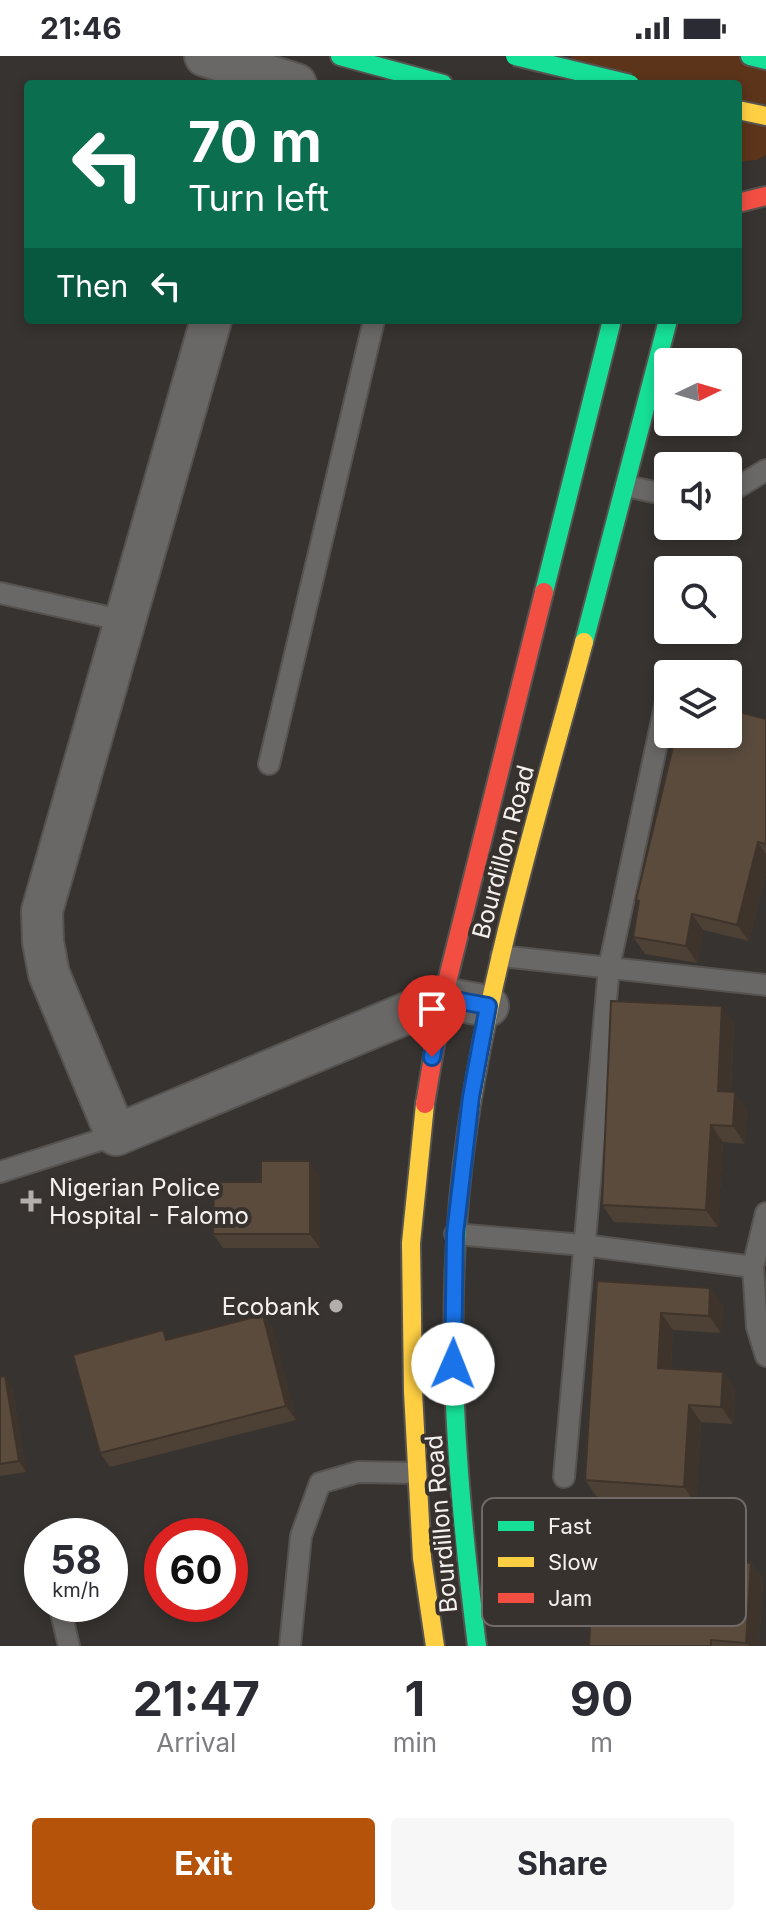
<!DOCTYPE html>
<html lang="en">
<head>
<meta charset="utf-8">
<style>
	body { margin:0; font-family:Inter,sans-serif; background:#f7f7f7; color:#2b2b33; height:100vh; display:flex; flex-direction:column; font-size:30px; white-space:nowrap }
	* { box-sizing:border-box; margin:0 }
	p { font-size:26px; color:#7c7c81 }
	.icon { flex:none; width:44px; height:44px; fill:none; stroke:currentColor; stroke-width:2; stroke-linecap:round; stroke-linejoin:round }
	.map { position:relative; height:1590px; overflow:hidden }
	.side { display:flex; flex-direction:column; background:#fff; flex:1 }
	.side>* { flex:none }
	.banner { position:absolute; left:24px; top:24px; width:718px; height:244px; border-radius:8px; box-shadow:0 4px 12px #0003; background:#0b6e4f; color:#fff; overflow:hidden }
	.needle { width:52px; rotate:85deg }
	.controls { position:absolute; left:654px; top:292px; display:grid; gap:16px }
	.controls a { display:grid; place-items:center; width:88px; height:88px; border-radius:8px; background:#fff; box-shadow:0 4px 12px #0003; font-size:40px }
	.speed { position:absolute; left:24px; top:1462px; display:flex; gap:16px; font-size:40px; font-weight:700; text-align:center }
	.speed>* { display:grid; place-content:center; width:104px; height:104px; border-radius:50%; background:#fff; box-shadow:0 4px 12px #0003; line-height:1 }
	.speed small { font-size:20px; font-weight:400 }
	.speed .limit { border:12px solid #d22; background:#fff; color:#111 }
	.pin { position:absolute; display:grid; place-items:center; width:68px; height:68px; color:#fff; margin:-82px -34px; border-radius:50% 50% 50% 0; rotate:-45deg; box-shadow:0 0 8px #0007 }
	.pin .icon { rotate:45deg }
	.me { position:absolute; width:88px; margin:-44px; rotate:1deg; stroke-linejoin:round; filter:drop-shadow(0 0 6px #0008) }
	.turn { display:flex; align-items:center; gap:28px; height:168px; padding:0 32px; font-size:36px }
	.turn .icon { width:104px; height:104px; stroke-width:2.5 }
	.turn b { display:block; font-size:56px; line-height:68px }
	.then { display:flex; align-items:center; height:76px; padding:0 32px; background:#0003; gap:16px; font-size:30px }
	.eta { display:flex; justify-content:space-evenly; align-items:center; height:136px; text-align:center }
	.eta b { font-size:48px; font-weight:700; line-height:56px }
	.primary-button { display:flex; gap:16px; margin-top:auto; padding:16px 32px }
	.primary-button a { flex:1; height:92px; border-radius:8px; background:#b45309; color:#fff; font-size:32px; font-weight:700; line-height:92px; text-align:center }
	.primary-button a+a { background:#f7f7f7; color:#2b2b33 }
	.status { display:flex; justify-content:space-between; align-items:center; height:56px; padding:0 40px; background:#fff; direction:ltr }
	.status svg { height:22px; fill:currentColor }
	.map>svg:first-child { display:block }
	.green { fill:#5b341a }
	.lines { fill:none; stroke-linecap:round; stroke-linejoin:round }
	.lane-casing { stroke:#555250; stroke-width:24 }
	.street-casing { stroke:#555250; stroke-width:44 }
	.fast-casing { stroke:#555250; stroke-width:22 }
	.slow-casing { stroke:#555250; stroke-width:22 }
	.jam-casing { stroke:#555250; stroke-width:22 }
	.lane { stroke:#6a6866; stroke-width:20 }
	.street { stroke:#6a6866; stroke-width:40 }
	.fast { stroke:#16e098; stroke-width:18 }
	.slow { stroke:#ffcf43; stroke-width:18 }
	.jam { stroke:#f24e42; stroke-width:18 }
	.fast-bridge-casing { stroke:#555250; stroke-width:22; stroke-linecap:butt }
	.fast-bridge { stroke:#16e098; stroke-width:18 }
	.wall { fill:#4d4034 }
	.shaded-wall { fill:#3f342b }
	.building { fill:#5a4b3d; stroke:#3f342b; stroke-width:2 }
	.route-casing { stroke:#114b97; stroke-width:20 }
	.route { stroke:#1a73e8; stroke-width:14 }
	.poi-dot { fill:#b2aeac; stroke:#38322e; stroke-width:3 }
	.labels { text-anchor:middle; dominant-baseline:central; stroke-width:8; stroke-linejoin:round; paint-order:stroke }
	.street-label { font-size:24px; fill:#f4f0ee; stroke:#38322e }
	.poi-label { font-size:24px; fill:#f4f0ee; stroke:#38322e; text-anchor:start }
	.key { fill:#38322e; stroke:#706b68; stroke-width:2 }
	.key-label { font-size:22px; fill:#f4f0ee }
</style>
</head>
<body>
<div class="status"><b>21:46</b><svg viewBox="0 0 49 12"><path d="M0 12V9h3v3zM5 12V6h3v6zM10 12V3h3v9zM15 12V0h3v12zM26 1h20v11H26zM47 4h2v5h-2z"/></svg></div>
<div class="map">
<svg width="766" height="1590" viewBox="0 0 766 1590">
	<rect width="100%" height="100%" fill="#363330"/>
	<path class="green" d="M 571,0 L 766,0 L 766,99 L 757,104 L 738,106 L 738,28 L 583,28 Z"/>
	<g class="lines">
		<g class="lane-casing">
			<path id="lane" d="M 626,430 L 668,439
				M 728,437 L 766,414
				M 0,537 L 125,565
				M 269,708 L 374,264
				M 501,900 L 766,929
				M 0,1116 L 116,1079
				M 455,1178 L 583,1189 L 753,1211 L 757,1271 L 766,1300
				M 753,1211 L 766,1157
				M 564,1421 L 609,911 L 665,650
				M 59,1548 L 69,1590
				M 290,1590 L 301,1480 L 320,1427 L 358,1416 L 417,1417"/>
		</g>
		<g class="street-casing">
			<path id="street" d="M 205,0 L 296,28
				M 211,264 L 42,855 L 43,886 L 49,918 L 116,1079 L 443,942 L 488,950"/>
		</g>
		<g class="fast-casing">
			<path id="fast" d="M 340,0 L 443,28
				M 750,0 L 766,4
				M 544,536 L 612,264
				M 584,586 L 668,264
				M 467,1075 C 442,1249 455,1416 477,1590"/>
		</g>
		<g class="slow-casing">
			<path id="slow" d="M 738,54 L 766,60
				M 425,1048 L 411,1187 L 413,1336 L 422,1502 L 435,1590
				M 467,1075 C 491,909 541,747 584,586"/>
		</g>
		<g class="jam-casing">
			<path id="jam" d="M 738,147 L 766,140
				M 425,1048 L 443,942 L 544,536"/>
		</g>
		<use href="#lane" class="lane"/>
		<use href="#street" class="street"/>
		<use href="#fast" class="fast"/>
		<use href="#slow" class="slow"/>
		<use href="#jam" class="jam"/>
		<g class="fast-bridge-casing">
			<path id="fast-bridge" d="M 515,0 L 630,28"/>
		</g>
		<use href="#fast-bridge" class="fast-bridge"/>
	</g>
	<path class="wall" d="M 766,663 L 766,817 L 749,885 L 703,874 L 697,907 L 645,898 L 633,881 L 639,848 L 636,844 Z
		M 722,950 L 734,967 L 731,1036 L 747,1053 L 745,1088 L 723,1086 L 718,1171 L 614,1166 L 602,1149 Z
		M 320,1120 L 320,1192 L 223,1192 L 213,1178 Z
		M 597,1225 L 710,1232 L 723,1249 L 721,1277 L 673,1274 L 671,1313 L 723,1316 L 735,1333 L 733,1368 L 701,1366 L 696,1448 L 597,1441 L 585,1424 Z
		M 263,1259 L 273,1273 L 296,1364 L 110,1411 L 100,1397 L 169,1283 Z
		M 0,1321 L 12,1330 L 26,1416 L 0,1420 Z
		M 751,1507 L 763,1524 L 759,1590 L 589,1590 Z"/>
	<path class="shaded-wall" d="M 758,786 L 766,798 L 766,817 L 749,885 L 737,869 Z
		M 692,858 L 703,874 L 697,907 L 686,890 Z
		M 722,950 L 734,967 L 730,1053 L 718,1035 Z
		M 735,1036 L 747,1053 L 745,1088 L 733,1070 Z
		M 711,1069 L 723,1086 L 718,1171 L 706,1154 Z
		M 310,1105 L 320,1120 L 320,1192 L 310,1178 Z
		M 710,1232 L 723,1249 L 721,1277 L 709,1260 Z
		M 661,1257 L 673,1274 L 670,1329 L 658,1312 Z
		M 263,1259 L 273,1273 L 296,1364 L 286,1350 Z
		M 723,1316 L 735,1333 L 733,1368 L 721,1351 Z
		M 5,1320 L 12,1330 L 26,1416 L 19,1405 Z
		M 689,1349 L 701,1366 L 696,1448 L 684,1431 Z
		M 751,1507 L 763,1524 L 759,1590 L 749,1590 L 746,1587 Z"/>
	<path class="building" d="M 728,653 L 766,663 L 766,788 L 758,786 L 737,869 L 692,858 L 686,890 L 633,881 L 639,845 L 636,844 L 676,678 L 728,678 Z
		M 611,945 L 722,950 L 718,1035 L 735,1036 L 733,1070 L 711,1069 L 706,1154 L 602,1149 Z
		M 261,1105 L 310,1105 L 310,1178 L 213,1178 L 214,1126 L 261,1126 Z
		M 597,1225 L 710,1232 L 709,1260 L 661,1257 L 658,1312 L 723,1316 L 721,1351 L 689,1349 L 684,1431 L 585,1424 Z
		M 263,1259 L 286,1350 L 100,1397 L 73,1299 L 163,1274 L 166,1284 Z
		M 5,1320 L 19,1405 L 0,1408 L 0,1321 Z
		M 594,1498 L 751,1507 L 746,1587 L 711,1584 L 711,1590 L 589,1590 Z"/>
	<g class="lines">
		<g class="route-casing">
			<path id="route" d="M 432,1001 L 443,942 L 488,950 L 471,1041 L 455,1178 L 453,1308"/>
		</g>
		<use href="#route" class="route"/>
	</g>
	<g class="poi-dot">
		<path d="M27 1133h8v8h8v8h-8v8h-8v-8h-8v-8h8z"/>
		<circle cx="336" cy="1250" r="8"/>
	</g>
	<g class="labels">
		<g class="street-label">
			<text transform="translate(503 796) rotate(-75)">Bourdillon Road</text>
			<text transform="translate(441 1468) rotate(-95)">Bourdillon Road</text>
		</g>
		<g class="poi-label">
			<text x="49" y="1131">Nigerian Police<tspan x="49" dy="28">Hospital - Falomo</tspan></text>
			<text x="320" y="1250" text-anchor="end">Ecobank</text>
		</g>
	</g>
	<rect x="482" y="1442" width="264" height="128" rx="12" class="key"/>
	<rect x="498" y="1465" width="36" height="10" fill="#16e098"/>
	<rect x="498" y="1501" width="36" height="10" fill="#ffcf43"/>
	<rect x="498" y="1537" width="36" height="10" fill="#f24e42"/>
	<g class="key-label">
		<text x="548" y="1478">Fast</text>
		<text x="548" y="1514">Slow</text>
		<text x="548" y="1550">Jam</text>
	</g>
</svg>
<div class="controls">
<a><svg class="needle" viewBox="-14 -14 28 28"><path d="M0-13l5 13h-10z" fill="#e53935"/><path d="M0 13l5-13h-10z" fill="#7c7c81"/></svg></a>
<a><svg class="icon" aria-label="sound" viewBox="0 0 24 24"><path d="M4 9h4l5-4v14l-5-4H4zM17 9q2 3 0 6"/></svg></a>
<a><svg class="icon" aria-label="search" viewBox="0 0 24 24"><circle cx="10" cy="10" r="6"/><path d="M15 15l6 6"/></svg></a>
<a><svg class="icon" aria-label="layers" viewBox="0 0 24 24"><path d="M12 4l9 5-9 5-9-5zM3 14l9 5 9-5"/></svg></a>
</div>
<div class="speed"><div>58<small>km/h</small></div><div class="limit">60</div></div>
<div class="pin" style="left:432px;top:1001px;background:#d93025"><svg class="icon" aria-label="arrive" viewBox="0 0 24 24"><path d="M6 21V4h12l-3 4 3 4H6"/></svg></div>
<svg class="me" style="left:453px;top:1308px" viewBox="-20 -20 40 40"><circle r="19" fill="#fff"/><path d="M0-13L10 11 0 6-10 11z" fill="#1a73e8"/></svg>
<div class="banner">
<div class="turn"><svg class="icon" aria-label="left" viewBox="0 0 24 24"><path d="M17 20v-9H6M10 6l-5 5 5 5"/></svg><div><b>70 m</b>Turn left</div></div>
<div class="then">Then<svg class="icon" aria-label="left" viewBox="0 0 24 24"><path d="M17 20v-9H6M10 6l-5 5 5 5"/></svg></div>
</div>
</div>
<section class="side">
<div class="eta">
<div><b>21:47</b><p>Arrival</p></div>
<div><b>1</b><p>min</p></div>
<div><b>90</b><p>m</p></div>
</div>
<div class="primary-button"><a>Exit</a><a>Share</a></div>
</section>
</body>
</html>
